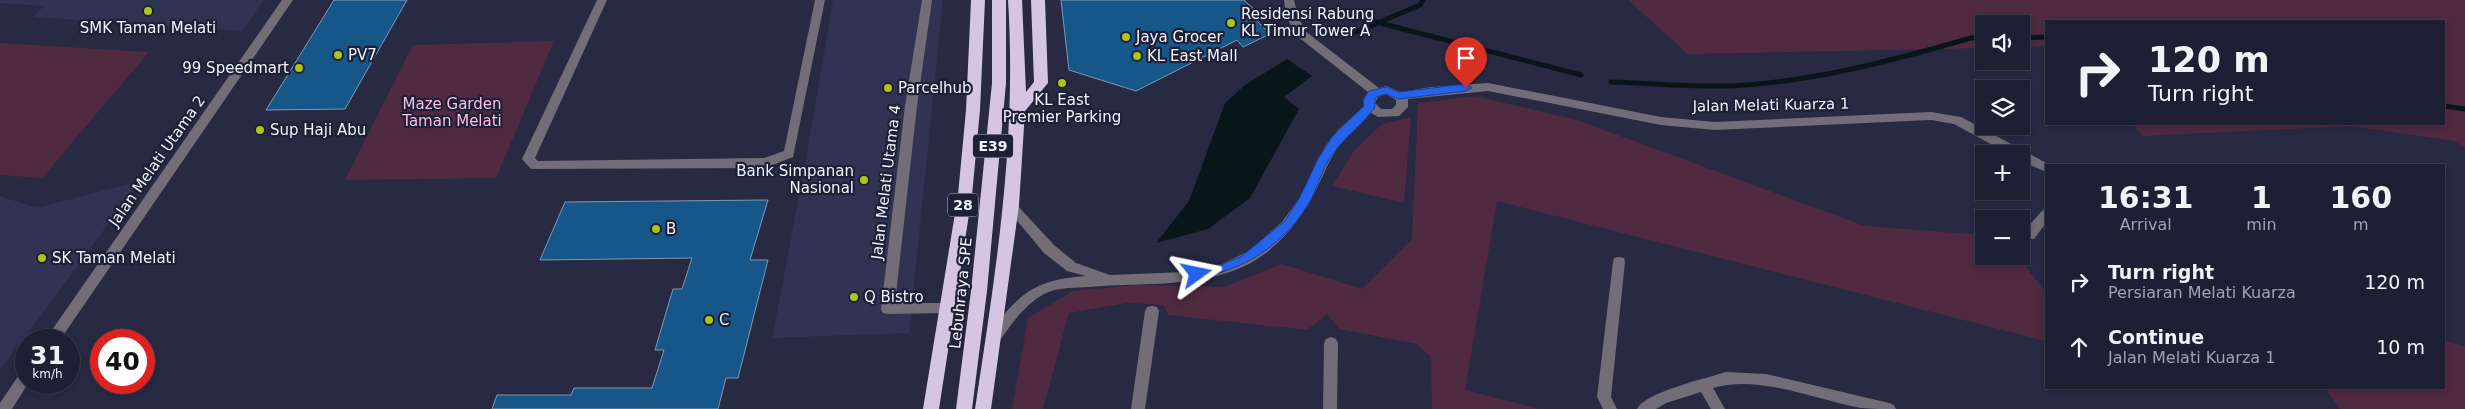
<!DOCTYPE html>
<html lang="en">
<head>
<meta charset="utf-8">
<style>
	body { margin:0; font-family:"DejaVu Sans",sans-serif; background:#25283a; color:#f1f3f6; height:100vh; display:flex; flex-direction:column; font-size:19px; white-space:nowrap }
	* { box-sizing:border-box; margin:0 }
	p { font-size:16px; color:#a0a3ac }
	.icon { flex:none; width:28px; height:28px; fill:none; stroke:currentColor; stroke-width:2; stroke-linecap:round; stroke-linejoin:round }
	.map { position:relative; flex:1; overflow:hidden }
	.side { position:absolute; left:2045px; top:164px; width:400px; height:225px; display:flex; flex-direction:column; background:#1d2032; border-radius:0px; box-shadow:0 2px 8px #0003,0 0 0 1px #3b3e4d }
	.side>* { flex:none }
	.guide { position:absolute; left:2045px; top:20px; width:400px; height:105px; border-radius:0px; box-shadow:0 2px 8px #0003,0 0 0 1px #3b3e4d; background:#1d2032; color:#f1f3f6; overflow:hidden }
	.controls { position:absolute; left:1975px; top:15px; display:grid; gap:10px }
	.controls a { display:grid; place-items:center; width:55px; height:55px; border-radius:0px; background:#1d2032; box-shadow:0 2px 8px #0003,0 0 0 1px #3b3e4d; font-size:25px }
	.speed { position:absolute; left:15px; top:329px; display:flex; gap:10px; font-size:25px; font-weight:700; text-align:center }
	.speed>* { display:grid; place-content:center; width:65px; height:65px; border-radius:50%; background:#1d2032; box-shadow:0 2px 8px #0003,0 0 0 1px #3b3e4d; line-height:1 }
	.speed small { font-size:12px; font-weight:400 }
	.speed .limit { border:8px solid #d22; background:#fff; color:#111 }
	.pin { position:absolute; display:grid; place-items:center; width:42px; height:42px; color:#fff; margin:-51px -21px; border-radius:50% 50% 50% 0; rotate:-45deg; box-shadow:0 0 5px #0007 }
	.pin .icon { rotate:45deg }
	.me { position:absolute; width:55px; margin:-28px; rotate:78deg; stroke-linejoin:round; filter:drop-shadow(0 0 4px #0008) }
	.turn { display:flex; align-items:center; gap:18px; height:105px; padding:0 20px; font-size:22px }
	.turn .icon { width:65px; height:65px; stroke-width:2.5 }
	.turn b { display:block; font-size:35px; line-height:42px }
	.eta { display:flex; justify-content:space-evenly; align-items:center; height:85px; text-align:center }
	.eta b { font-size:30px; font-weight:700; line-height:35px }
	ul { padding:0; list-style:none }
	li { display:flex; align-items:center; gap:15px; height:65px; padding:0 20px }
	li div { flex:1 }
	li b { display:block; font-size:19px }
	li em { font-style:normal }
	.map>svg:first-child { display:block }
	.built { fill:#303351 }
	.green { fill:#4f2a41 }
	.water { fill:#081619 }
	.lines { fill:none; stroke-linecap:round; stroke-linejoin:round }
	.stream { stroke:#081619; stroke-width:5 }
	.building { fill:#165688; stroke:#8199af }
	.minor { fill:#736d78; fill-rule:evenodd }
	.highway { fill:#d6c5e2; fill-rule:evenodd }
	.route { fill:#2563eb; stroke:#184099 }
	.poi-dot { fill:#acc611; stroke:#1e2037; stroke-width:2 }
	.labels { text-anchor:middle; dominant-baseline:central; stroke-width:4.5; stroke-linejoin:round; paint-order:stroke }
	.shield { fill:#1e2037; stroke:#b2b4c1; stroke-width:1 }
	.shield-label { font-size:14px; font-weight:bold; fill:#f1f3fc }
	.poi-label { font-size:15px; fill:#f1f3fc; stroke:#1e2037; text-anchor:start }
	.park-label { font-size:15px; fill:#fabfe2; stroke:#1e2037 }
	.street-label { font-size:15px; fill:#f1f3fc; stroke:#1e2037 }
</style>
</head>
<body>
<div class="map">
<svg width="2465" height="409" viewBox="0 0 2465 409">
	<rect width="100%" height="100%" fill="#272a42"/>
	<path class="built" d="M 0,0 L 264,0 L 242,31 L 33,17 L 44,6 L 0,3 Z
		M 833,0 L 943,0 L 909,333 L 772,338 L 803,176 Z
		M 140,181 L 47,307 L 0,370 L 0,196 L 37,208 Z"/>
	<path class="green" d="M 1628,0 L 2465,0 L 2465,148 L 2454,141 L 2352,126 L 2143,136 L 2132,124 L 2444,124 L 2444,21 L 2046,21 L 2046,46 L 2021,47 L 2021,24 L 1984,24 L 1984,48 L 1688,54 Z
		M 554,41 L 496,178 L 345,180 L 413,45 Z
		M 0,43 L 149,52 L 42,178 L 0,175 Z
		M 1475,96 L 1577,120 L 1865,226 L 1984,235 L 1984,256 L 2018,256 L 2046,293 L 2046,341 L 1497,201 L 1465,390 L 1540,409 L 1432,409 L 1431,357 L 1417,344 L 1339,329 L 1327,314 L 1307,330 L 1168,315 L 1164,305 L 1127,303 L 1069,313 L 1043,409 L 1012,409 L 1028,318 L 1073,291 L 1137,285 L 1224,287 L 1282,264 L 1362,289 L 1412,239 L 1418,103 Z
		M 1411,117 L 1404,203 L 1332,186 L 1353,152 L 1382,124 Z
		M 2444,341 L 2465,346 L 2465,409 L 2340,409 L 2325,388 L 2444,388 Z"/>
	<path class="water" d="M 1287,59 L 1312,76 L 1284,97 L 1299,109 L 1250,198 L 1208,229 L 1156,243 L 1189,201 L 1225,103 L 1245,85 Z"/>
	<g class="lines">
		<path class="stream" d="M 1376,22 L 1581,75
			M 1349,35 L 1420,5 L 1423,0
			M 2021,38 L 2046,37
			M 1611,82 C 1649,83 1687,87 1725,86 C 1809,83 1891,61 1971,38 L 1984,38
			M 2444,106 L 2465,109"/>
	</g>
	<path class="building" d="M 334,0 L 407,0 L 345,109 L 266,110 Z
		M 1061,0 L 1244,0 L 1259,14 L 1253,17 L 1270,34 L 1243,47 L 1237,40 L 1136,91 L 1069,70 Z
		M 768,200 L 750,260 L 768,260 L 738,378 L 726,378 L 718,409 L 492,409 L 497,395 L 571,395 L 574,388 L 652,388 L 664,350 L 655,350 L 673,289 L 682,289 L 692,258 L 540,260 L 565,202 Z"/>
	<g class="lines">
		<path class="minor" d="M 282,0 L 293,0 L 60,340 L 45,340 Z
			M 597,0 L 607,0 L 535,158 L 538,161 L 764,158 L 784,151 L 815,0 L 825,0 L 793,157 L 765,168 L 531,169 L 522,159 Z
			M 922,0 L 932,0 L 917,106 L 895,303 L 948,303 L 953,304 L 955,308 L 953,312 L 948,313 L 888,314 L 883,313 L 881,309 L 905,106 Z
			M 1284,0 L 1294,0 L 1298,16 L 1305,31 L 1379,88 L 1386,86 L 1401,92 L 1431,87 L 1488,83 L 1661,117 L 1714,122 L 1931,112 L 1961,117 L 2050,165 L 2046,165 L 2046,172 L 2021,161 L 2021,154 L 2009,154 L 1954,124 L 1931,120 L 1714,130 L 1661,125 L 1488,91 L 1408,99 L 1408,107 L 1399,116 L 1378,117 L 1371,113 C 1358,126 1344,136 1335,152 C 1327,164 1322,179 1315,192 C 1300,221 1278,248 1249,264 C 1199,289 1142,282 1089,287 C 1075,288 1057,287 1044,294 C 1024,305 1011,325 998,343 L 993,345 L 988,343 L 986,339 C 990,331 996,324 1002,317 C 1027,286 1047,279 1086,276 L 1067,271 L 1044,253 L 1008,210 L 1006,207 L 1008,204 L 1016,204 L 1054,245 L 1076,263 L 1110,275 L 1185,272 L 1222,264 L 1249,251 L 1282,222 L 1301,196 L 1326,145 L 1338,130 L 1364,106 L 1368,92 L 1297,36 L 1286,16 ZM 1386,94 L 1396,100 L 1396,105 L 1392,109 L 1381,109 L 1375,103 L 1378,97 Z
			M 2046,209 L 2046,223 L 2034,239 L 2024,239 L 2023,235 L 2024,231 L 2042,211 Z
			M 1619,257 L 1624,258 L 1625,262 L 1611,397 L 1617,409 L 1603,409 L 1597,397 L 1613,262 L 1614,258 Z
			M 1152,306 L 1157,307 L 1159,311 L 1145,409 L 1131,409 L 1145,311 L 1147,307 Z
			M 1331,337 L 1336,339 L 1338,343 L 1337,409 L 1323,409 L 1324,343 L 1326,339 Z
			M 26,370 L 26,382 L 29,382 L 12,409 L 0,409 L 0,403 L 21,372 Z
			M 1726,372 L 1766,374 L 1889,403 L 1894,405 L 1896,409 C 1885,409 1872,409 1861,408 C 1816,400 1758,374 1713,388 L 1725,409 L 1711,409 L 1701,392 L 1666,403 L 1656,409 L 1637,409 C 1645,392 1708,378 1726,372 Z"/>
		<path class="highway" d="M 971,0 L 985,0 L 980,110 L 972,195 L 939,409 L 923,409 L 958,195 L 966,110 Z
			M 992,0 L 1006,0 L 1006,83 L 987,291 L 972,409 L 956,409 L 971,291 L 992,83 Z
			M 1008,0 L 1022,0 L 1026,92 L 1034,82 L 1031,0 L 1045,0 L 1048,83 L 1025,111 L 1019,205 L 991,409 L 975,409 C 996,270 1017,142 1008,0 Z"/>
	</g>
	<path class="route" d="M 1466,84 L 1472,88 L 1466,91 L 1399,99 L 1385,94 L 1376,97 C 1373,102 1377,106 1373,110 C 1360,127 1342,139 1330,158 C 1321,172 1317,189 1309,203 C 1282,247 1246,268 1197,279 L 1193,278 L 1191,274 L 1193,271 L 1223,264 L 1242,256 L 1285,221 L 1300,197 L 1318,159 L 1332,137 L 1364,106 L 1363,100 L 1369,91 L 1386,87 L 1399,92 Z"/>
	<g class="poi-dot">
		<circle cx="148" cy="11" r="5"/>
		<circle cx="1231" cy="23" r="5"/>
		<circle cx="1126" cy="37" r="5"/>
		<circle cx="338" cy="55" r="5"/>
		<circle cx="1137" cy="56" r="5"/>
		<circle cx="299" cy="68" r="5"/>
		<circle cx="1062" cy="83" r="5"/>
		<circle cx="888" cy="88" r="5"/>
		<circle cx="260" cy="130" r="5"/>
		<circle cx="864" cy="180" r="5"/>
		<circle cx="656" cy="229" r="5"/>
		<circle cx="42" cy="258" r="5"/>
		<circle cx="854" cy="297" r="5"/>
		<circle cx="709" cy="320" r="5"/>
	</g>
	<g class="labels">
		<g class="shield">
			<rect x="973" y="134.5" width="40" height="23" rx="4"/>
			<rect x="948" y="193.5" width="30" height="23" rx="4"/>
		</g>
		<g class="shield-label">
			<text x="993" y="146">E39</text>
			<text x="963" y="205">28</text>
		</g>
		<g class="poi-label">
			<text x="1241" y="14">Residensi Rabung<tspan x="1241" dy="17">KL Timur Tower A</tspan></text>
			<text x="148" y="28" text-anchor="middle">SMK Taman Melati</text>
			<text x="1136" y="37">Jaya Grocer</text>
			<text x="348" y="55">PV7</text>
			<text x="1147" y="56">KL East Mall</text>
			<text x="289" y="68" text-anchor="end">99 Speedmart</text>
			<text x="898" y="88">Parcelhub</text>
			<text x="1062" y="100" text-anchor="middle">KL East<tspan x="1062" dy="17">Premier Parking</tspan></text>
			<text x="270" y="130">Sup Haji Abu</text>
			<text x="854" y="171" text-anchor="end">Bank Simpanan<tspan x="854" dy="17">Nasional</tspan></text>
			<text x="666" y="229">B</text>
			<text x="52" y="258">SK Taman Melati</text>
			<text x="864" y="297">Q Bistro</text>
			<text x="719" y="320">C</text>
		</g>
		<g class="park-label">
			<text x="452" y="104">Maze Garden<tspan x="452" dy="17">Taman Melati</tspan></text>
		</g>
		<g class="street-label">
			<text transform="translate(1771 105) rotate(-1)">Jalan Melati Kuarza 1</text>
			<text transform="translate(157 161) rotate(-55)">Jalan Melati Utama 2</text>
			<text transform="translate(886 182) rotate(-83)">Jalan Melati Utama 4</text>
			<text transform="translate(961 293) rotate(-84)">Lebuhraya SPE</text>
		</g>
	</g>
</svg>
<div class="controls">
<a><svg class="icon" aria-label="sound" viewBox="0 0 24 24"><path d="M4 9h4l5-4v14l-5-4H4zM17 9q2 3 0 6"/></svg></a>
<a><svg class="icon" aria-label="layers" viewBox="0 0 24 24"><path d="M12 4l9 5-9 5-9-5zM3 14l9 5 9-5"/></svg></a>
<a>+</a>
<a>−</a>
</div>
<div class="speed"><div>31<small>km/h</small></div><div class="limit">40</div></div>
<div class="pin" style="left:1466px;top:88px;background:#d93025"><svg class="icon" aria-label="arrive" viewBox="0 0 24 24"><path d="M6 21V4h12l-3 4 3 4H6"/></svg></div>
<svg class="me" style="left:1197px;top:274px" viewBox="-20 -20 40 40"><path d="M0-17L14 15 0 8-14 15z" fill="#2563eb" stroke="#fff" stroke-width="4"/></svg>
<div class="guide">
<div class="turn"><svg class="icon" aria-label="right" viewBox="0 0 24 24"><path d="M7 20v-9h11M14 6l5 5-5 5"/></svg><div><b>120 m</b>Turn right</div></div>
</div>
<section class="side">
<div class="eta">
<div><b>16:31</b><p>Arrival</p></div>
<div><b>1</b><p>min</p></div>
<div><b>160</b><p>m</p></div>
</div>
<ul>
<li><svg class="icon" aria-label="right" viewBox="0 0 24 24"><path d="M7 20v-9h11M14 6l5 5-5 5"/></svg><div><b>Turn right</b><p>Persiaran Melati Kuarza</p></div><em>120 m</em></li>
<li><svg class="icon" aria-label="ahead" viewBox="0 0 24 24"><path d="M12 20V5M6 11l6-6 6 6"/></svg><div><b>Continue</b><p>Jalan Melati Kuarza 1</p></div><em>10 m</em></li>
</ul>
</section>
</div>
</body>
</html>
